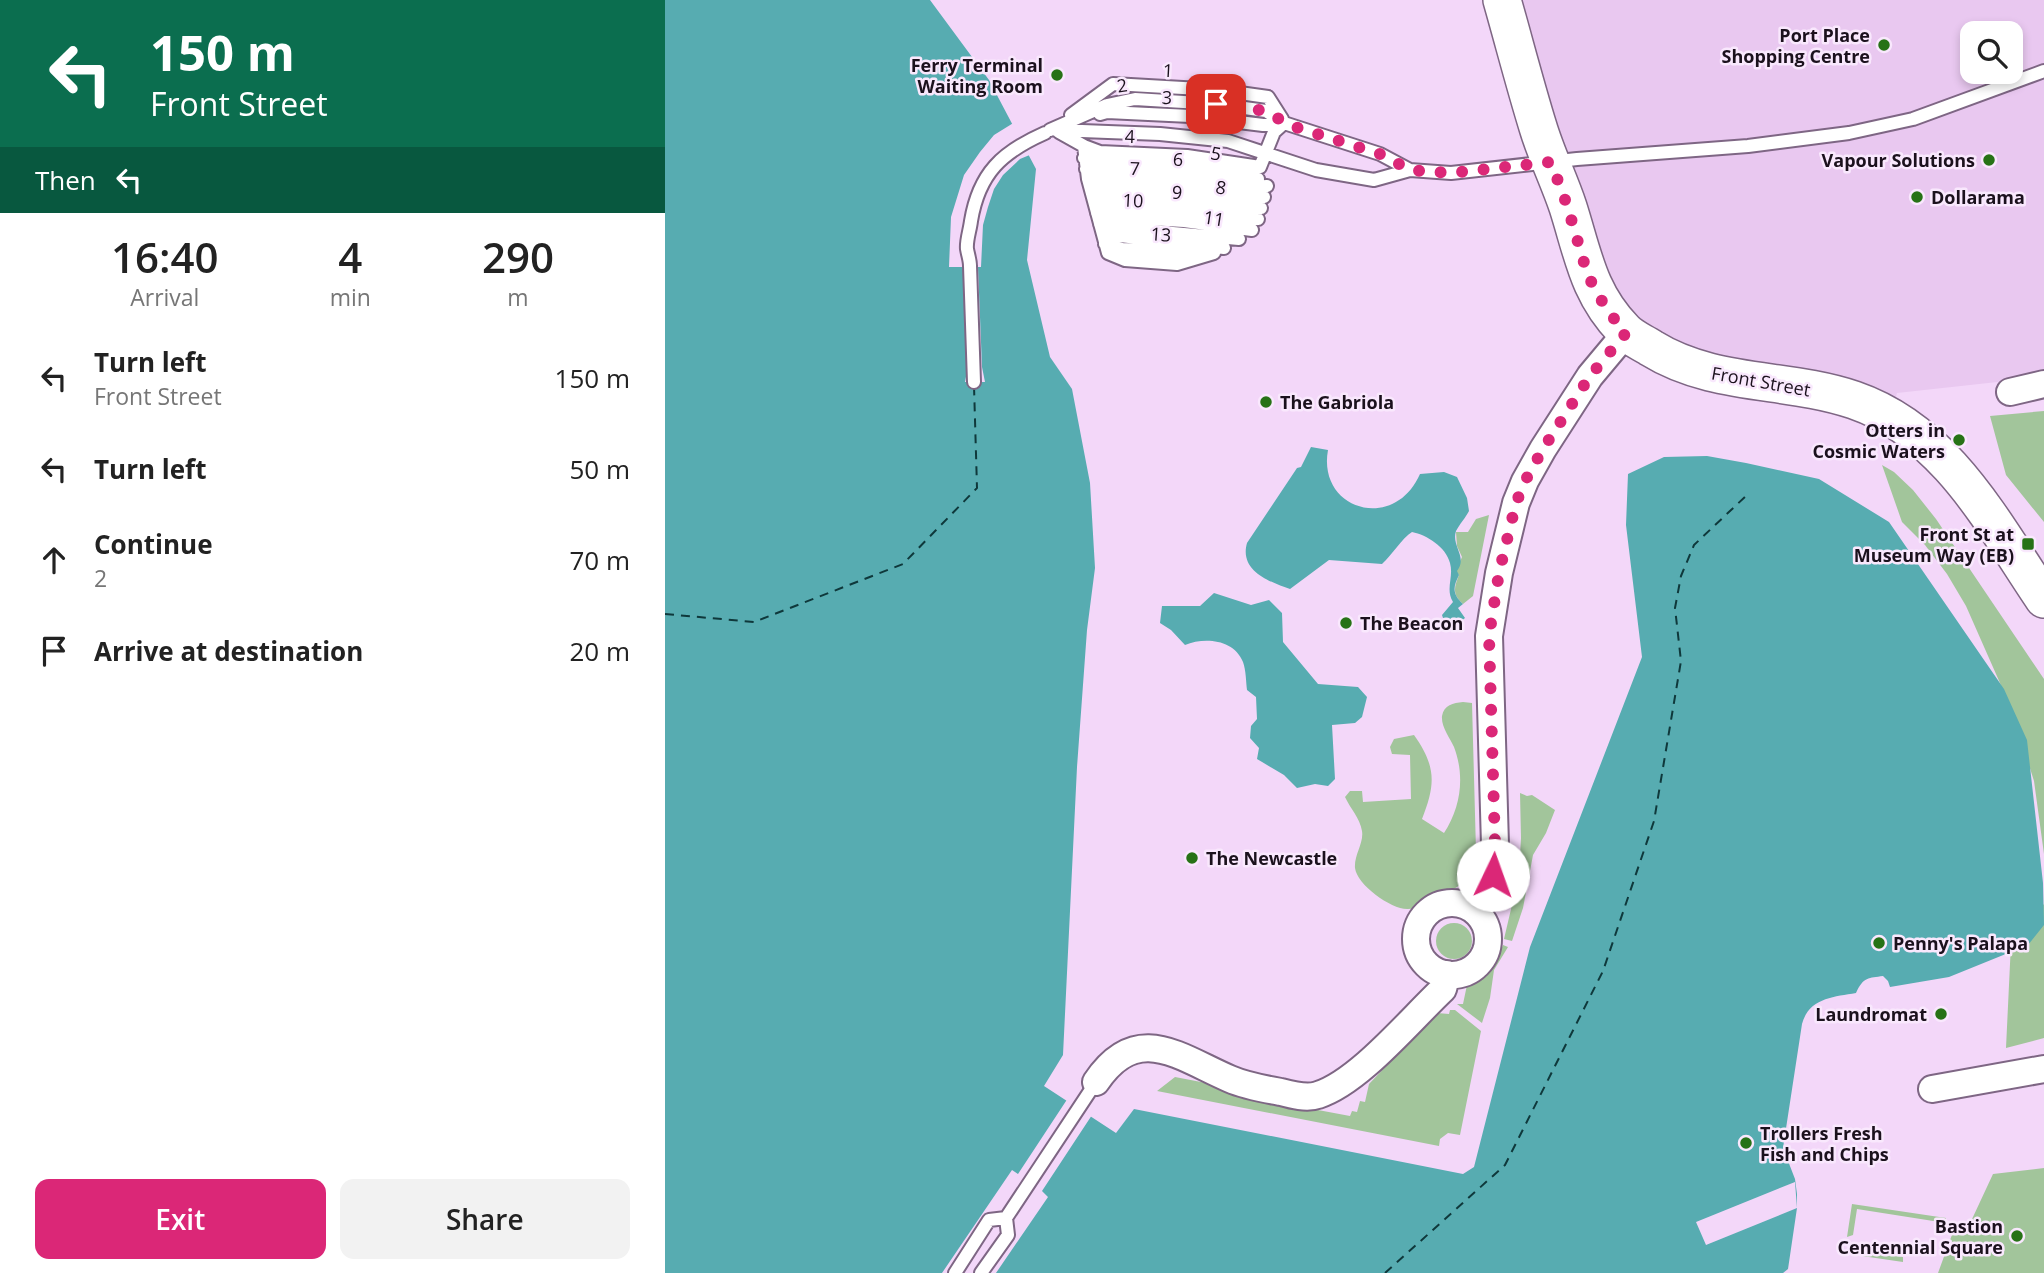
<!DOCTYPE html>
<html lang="en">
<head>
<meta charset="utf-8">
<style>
	body { margin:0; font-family:"Open Sans",sans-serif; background:#f2f2f2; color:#222; height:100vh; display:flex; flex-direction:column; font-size:26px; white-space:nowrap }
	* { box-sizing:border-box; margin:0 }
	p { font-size:23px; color:#767676 }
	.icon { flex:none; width:38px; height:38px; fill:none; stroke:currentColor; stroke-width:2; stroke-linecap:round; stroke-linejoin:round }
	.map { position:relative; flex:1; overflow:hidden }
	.details { display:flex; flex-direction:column; background:#fff; width:665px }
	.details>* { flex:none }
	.hud { background:#0b6e4f; color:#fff; overflow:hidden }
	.controls { position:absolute; left:1295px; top:21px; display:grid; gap:14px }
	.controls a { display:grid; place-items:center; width:63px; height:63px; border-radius:14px; background:#fff; box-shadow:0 4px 10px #0003; font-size:35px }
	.pin { position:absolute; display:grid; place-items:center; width:60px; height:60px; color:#fff; margin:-30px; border-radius:14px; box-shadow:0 4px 10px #0006 }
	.me { position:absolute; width:77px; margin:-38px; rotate:3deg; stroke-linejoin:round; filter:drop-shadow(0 0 5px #0008) }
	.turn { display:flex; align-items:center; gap:24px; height:147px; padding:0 35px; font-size:32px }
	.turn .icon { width:91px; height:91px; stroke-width:2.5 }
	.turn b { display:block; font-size:49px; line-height:60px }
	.then { display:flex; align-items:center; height:66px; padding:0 35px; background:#0003; gap:14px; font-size:26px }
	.eta { display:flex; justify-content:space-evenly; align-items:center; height:119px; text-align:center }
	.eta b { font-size:42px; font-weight:600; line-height:49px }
	.cta { display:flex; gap:14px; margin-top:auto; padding:14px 35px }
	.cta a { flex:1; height:80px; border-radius:14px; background:#db2777; color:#fff; font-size:28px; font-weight:600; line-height:80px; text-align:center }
	.cta a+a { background:#f2f2f2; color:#222 }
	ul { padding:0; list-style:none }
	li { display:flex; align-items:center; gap:21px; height:91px; padding:0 35px }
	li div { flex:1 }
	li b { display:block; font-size:26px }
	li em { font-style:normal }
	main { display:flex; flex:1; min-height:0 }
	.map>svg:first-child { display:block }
	.built { fill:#e9c8f0; fill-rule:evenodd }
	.green { fill:#a2c59b }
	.water { fill:#57acb1 }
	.pier { fill:#f3d7f9 }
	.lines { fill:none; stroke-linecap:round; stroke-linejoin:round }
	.ferry { stroke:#0f383b; stroke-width:2; stroke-dasharray:9 7; stroke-linecap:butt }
	.lane-casing { stroke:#7e6684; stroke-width:16 }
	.street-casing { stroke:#7e6684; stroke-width:30 }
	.secondary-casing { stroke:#7e6684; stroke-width:40 }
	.lane { stroke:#fff; stroke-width:12 }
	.street { stroke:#fff; stroke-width:26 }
	.secondary { stroke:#fff; stroke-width:37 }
	.route { stroke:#db2777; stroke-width:12; stroke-dasharray:0 21.6 }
	.poi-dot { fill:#277216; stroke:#f9e8fd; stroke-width:2.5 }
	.labels { text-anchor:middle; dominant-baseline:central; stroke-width:5; stroke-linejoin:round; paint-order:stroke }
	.poi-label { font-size:18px; font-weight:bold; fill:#1b111d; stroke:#f9e8fd; text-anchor:end }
	.street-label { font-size:18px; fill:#1b111d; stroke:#f9e8fd }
</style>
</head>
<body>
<main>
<section class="details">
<div class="hud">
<div class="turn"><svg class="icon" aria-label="left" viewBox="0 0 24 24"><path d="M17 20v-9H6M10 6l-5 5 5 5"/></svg><div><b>150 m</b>Front Street</div></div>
<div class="then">Then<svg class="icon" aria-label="left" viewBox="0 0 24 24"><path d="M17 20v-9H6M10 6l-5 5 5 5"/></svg></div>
</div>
<div class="eta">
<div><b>16:40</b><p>Arrival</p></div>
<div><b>4</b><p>min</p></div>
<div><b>290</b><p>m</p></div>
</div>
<ul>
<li><svg class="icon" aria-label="left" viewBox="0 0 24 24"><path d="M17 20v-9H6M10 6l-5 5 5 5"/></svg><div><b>Turn left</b><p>Front Street</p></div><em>150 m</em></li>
<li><svg class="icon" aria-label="left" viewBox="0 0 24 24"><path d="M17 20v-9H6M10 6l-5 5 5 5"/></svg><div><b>Turn left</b></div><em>50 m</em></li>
<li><svg class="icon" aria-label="ahead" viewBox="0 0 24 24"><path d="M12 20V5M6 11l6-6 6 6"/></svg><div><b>Continue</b><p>2</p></div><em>70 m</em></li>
<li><svg class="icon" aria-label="arrive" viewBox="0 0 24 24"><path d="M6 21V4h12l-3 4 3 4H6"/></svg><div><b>Arrive at destination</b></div><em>20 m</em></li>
</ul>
<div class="cta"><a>Exit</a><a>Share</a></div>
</section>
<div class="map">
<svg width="1379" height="1273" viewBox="0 0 1379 1273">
	<rect width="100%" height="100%" fill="#f3d7f9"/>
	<path class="built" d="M 835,0 L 1379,0 L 1379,377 L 1232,393 L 1227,412 L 1027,367 L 954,320 ZM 1307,33 L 1346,33 L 1346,72 L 1307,72 Z"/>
	<path class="green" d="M 1379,411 L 1379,522 L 1341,475 L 1325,416 Z
		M 1217,465 L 1229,472 L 1248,490 L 1271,519 L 1379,679 L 1379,854 L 1369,781 L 1346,708 L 1301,606 L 1282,574 L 1260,545 L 1237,522 Z
		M 824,515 L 808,596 L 798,604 C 787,594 789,588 794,575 L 791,571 L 797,557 L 792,546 L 791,532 L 803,532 L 811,519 Z
		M 798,702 L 807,703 L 811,851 C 803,885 799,885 767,898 C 758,901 753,909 743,909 C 727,910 692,885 690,868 C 689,855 699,843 697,831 C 695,818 685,808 680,797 L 685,791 L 697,791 L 698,802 L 746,799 L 745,755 L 727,754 L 725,747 L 729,739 L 749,735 C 771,766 771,784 757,819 L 779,833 C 796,807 800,776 789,747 C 785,738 776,727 777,716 C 779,705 788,703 798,702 Z
		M 855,793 L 862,796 L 867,795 L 890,810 L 881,833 L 868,855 L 858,908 L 847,941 L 839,939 L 854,875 L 856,838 Z
		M 1379,904 L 1379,1038 L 1341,1048 L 1346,943 Z
		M771 941a18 18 0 1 1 36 0a18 18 0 1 1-36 0Z
		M 838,945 L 843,947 L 829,970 L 825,998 L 817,1023 L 792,1004 L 798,1004 L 802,985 C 821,977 830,964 838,945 Z
		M 785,1010 L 790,1010 L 816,1031 L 795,1135 L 783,1133 L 775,1139 L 774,1146 L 492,1091 L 510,1077 L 562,1087 L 567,1094 L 685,1116 L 687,1111 L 692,1112 L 695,1101 L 700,1102 L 704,1084 L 772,1013 L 784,1014 Z
		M 1379,1168 L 1379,1273 L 1273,1273 L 1288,1232 L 1301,1232 L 1328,1174 Z
		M 1187,1204 L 1281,1218 L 1281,1223 L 1192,1209 L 1188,1235 L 1182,1237 Z
		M 1197,1251 L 1238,1257 L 1238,1262 L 1197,1256 Z"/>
	<path class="water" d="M 0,0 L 265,0 L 324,80 L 371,169 L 362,260 L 385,357 L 407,389 L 425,483 L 430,568 L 422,630 L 412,767 L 398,1055 L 379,1086 L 451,1133 L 469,1109 L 798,1174 L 809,1167 L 865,947 L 977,657 L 961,525 L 963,474 L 999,457 L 1042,456 L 1081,463 L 1154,479 L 1224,522 L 1339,689 L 1362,740 L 1378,883 L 1379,925 L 1363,945 L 1284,977 L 1225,987 L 1223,981 L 1218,976 C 1204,978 1198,977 1191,993 C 1168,997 1144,998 1137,1024 L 1118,1148 L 1130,1179 L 1132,1194 L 1132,1208 L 1123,1269 L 1118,1273 L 0,1273 Z
		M 646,447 L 663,450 C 652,510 729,533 755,474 L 779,472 L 792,477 L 802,498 L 804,511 C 801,517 794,525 791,531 C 786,546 803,557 792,571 L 794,575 C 788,587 787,594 798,604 L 793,608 L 800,618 L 791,625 L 787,620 L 778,618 L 777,615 L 788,602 C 780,589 789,577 785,563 C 781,547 762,535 747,532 C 737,538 727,555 717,564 L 664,560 L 625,589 C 605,582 574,571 582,543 L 632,468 L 636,467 Z
		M 549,593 L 586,605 L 604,600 L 617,613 L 618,642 L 653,684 L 693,687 L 702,697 L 697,717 L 690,723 L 667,725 L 670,779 L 663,786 L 650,784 L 632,788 L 619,775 L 592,759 L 594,748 L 585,738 L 586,726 L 592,719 L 591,697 L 582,690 C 581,682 581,670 578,662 C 569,639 539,637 520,645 L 506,630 L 495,623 L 497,606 L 535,606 Z"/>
	<path class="pier" d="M 350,122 L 367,154 L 355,159 L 338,175 L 329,189 L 323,207 L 318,225 L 316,267 L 313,267 L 317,367 L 320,382 L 300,382 L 303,366 L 298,267 L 284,267 L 286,217 L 299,175 L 315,152 L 329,135 Z
		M 403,1098 L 427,1115 L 377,1191 L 383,1197 L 331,1273 L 277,1273 L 347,1170 L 353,1174 Z
		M 1130,1182 L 1132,1208 L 1041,1245 L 1031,1222 Z"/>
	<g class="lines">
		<path class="ferry" d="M 0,614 L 89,622 L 238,564 L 312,488 L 309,386
			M 720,1273 L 840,1165 L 938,971 L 989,821 L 1016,661 L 1010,608 L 1016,576 L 1029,545 L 1083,494"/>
		<g class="lane-casing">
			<path id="lane" d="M 435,114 L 442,112 L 525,116 L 598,125 L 619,123
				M 406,115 L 448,84 L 553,90 L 603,97 L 617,119
				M 385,130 L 442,105 L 470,99 L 551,104 L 601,111 L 619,123 L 715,154 L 745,170 L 786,173 L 912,159 L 1083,146 L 1184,133 L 1248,119 L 1379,71
				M 391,130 L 495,134 L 563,141 L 651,170 L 709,180 L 745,170
				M 394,132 L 419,146 L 423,179 L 443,253 L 460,260 L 512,264 L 549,253
				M 419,146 L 435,152 L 522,156 L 595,167 L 609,132 L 619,123
				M 419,158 L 437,163 L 540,169 L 593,179
				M 421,169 C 453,178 487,174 520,177 C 548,179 574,190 602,186
				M 423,179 C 457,188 493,186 528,189 C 552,192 575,200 599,197
				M 427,190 C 458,199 492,196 525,200 C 549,203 572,210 596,208
				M 429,201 C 459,209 491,208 522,210 C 546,213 569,221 593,219
				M 432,213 L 450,217 L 519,221 L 587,230
				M 435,224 L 452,228 L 574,239
				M 438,234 L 559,248
				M 440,244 L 457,249 L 532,253
				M 309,382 L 305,266 C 305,260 303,255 302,249 C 301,241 305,230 306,221 C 314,173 337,152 380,133
				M 290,1273 L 324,1220 L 341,1218
				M 316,1273 L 343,1235 L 341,1218 L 431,1082"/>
		</g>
		<g class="street-casing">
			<path id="street" d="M 1345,392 L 1379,384
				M751 939a36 36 0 1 1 72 0a36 36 0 1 1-72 0Z
				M 808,909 L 828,875 L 830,845 L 824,636 L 834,573 L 851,503 L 860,481 L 878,449 L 925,376 L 961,333
				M 431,1082 C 472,1021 514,1057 565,1079 C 581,1086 599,1089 616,1092 C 627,1095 642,1099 653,1095 C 694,1082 745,1020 778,989 L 782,974
				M 1267,1089 L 1379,1069"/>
		</g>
		<g class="secondary-casing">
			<path id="secondary" d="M 837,0 C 849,42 860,85 873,127 C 881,154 894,180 903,207 C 918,254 923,293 959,330 C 966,338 977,342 986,348 C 1049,387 1121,377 1189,400 C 1282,432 1328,524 1379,599"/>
		</g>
		<use href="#lane" class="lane"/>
		<use href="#street" class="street"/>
		<use href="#secondary" class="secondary"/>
	</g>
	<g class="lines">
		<path class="route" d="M 551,104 L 601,111 L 624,125 L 715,154 L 745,170 L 786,173 L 886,162 L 902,205 L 923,276 L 942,310 L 961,333 L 925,376 L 878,449 L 860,481 L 851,503 L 834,573 L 824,636 L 830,845 L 828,875"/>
	</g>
	<g class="poi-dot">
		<circle cx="1219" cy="45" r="7"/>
		<circle cx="392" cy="75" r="7"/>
		<circle cx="1324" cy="160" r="7"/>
		<circle cx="1252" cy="197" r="7"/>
		<circle cx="601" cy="402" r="7"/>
		<circle cx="1294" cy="440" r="7"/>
		<rect x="1356" y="537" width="14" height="14" rx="3.5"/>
		<circle cx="681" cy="623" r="7"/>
		<circle cx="527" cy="858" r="7"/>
		<circle cx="1214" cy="943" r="7"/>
		<circle cx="1276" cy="1014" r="7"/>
		<circle cx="1081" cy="1143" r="7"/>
		<circle cx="1352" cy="1236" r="7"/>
	</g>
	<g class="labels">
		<g class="poi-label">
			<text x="1205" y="35">Port Place<tspan x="1205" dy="21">Shopping Centre</tspan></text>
			<text x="378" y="65">Ferry Terminal<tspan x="378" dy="21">Waiting Room</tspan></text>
			<text x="1310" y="160">Vapour Solutions</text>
			<text x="1266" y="197" text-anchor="start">Dollarama</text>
			<text x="615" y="402" text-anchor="start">The Gabriola</text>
			<text x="1280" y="430">Otters in<tspan x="1280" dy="21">Cosmic Waters</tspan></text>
			<text x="1349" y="534">Front St at<tspan x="1349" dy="21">Museum Way (EB)</tspan></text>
			<text x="695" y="623" text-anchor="start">The Beacon</text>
			<text x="541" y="858" text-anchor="start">The Newcastle</text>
			<text x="1228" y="943" text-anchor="start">Penny's Palapa</text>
			<text x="1262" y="1014">Laundromat</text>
			<text x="1095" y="1133" text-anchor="start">Trollers Fresh<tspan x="1095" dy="21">Fish and Chips</tspan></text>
			<text x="1338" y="1226">Bastion<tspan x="1338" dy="21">Centennial Square</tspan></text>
		</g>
		<g class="street-label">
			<text transform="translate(503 70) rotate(3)">1</text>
			<text transform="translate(457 85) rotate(-9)">2</text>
			<text transform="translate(502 97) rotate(3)">3</text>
			<text transform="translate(465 136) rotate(2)">4</text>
			<text transform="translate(551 153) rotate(10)">5</text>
			<text transform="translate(513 159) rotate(4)">6</text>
			<text transform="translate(470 168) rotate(2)">7</text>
			<text transform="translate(556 187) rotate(10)">8</text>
			<text transform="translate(512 192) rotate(4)">9</text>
			<text transform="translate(468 200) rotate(3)">10</text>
			<text transform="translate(549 218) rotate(9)">11</text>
			<text transform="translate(496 234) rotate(4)">13</text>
			<text transform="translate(1096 381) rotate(10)">Front Street</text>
		</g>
	</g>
</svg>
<div class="controls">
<a><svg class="icon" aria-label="search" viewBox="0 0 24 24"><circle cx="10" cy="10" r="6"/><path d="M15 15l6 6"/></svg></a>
</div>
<div class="pin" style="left:551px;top:104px;background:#d93025"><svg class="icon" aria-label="arrive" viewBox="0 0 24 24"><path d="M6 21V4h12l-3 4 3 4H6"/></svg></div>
<svg class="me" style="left:828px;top:875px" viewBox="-20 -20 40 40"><circle r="19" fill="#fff"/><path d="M0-13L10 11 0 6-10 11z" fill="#db2777"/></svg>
</div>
</main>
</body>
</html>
